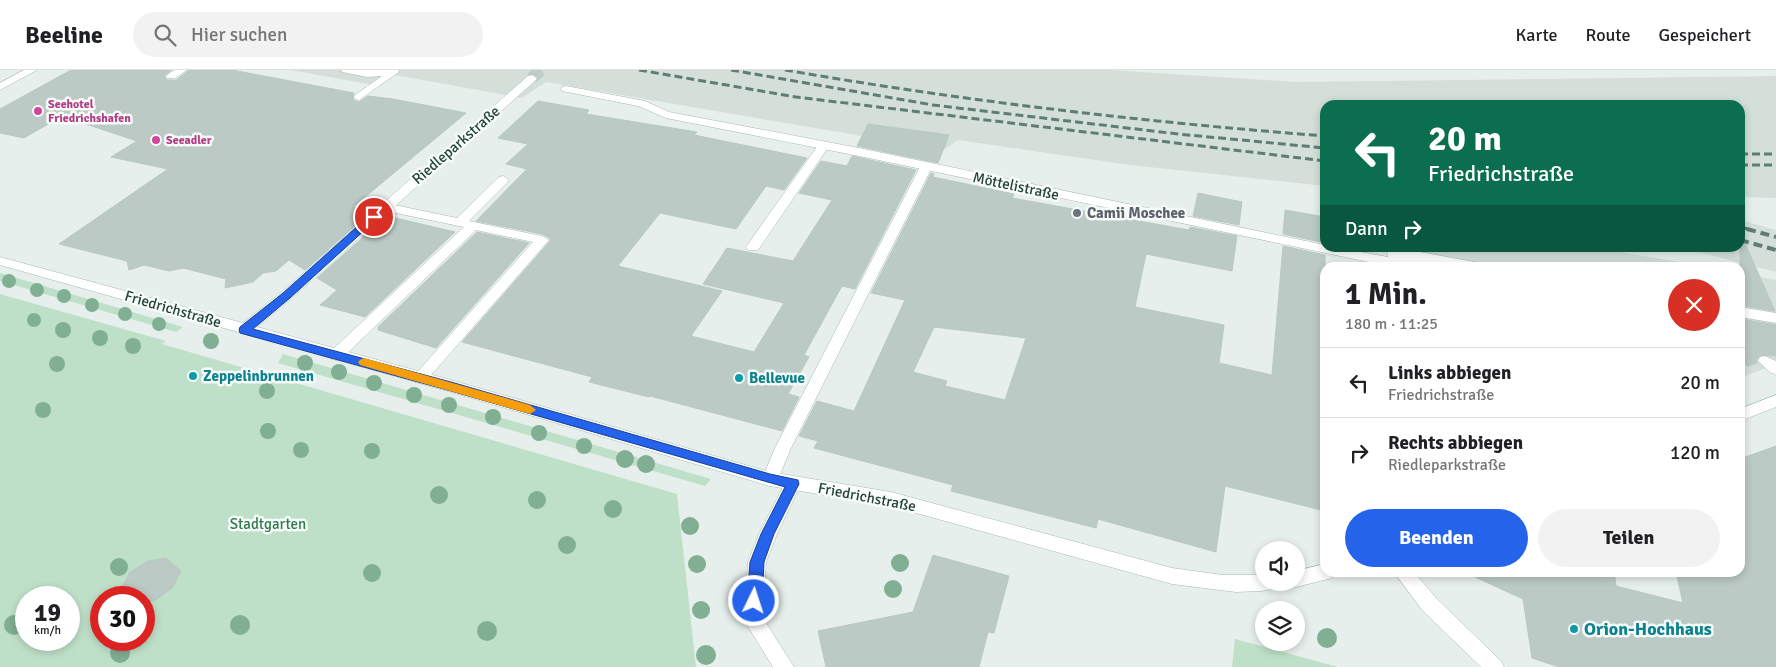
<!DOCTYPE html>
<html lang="de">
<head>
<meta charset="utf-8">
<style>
	body { margin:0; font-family:Signika,sans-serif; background:#f2f2f2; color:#202124; height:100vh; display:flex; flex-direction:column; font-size:19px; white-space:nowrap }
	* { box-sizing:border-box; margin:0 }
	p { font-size:16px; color:#757577 }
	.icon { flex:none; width:28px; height:28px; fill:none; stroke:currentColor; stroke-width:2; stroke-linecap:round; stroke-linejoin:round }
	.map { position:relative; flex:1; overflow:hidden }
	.drawer { position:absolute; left:1320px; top:192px; width:425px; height:315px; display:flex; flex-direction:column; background:#fff; border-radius:15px; box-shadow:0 2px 8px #0003 }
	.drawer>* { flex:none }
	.banner { position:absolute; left:1320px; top:30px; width:425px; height:152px; border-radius:15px; box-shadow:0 2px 8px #0003; background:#0b6e4f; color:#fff; overflow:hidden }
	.buttons { position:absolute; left:1255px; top:471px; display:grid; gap:10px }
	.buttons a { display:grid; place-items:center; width:50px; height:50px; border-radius:50%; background:#fff; box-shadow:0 2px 8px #0003; font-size:25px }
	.speed { position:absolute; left:15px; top:516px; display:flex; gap:10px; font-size:25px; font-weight:700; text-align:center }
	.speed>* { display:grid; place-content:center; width:65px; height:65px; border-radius:50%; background:#fff; box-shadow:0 2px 8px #0003; line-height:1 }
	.speed small { font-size:12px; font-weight:400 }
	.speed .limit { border:8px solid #d22; background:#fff; color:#111 }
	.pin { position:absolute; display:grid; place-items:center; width:42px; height:42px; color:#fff; margin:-21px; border:2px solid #fff; border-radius:50%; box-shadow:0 1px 5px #0007 }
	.me { position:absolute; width:55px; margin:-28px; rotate:4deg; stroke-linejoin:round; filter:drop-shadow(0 0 4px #0008) }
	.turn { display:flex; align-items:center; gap:18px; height:105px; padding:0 25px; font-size:22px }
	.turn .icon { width:65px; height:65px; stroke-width:2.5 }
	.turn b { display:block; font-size:35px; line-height:42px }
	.then { display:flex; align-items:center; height:48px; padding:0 25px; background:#0003; gap:10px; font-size:19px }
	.round { display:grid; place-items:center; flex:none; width:52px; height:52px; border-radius:26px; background:#f2f2f2 }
	.head { display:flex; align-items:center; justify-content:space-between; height:85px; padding:0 25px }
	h1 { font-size:30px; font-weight:700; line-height:38px }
	.cta { display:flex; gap:10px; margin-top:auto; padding:10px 25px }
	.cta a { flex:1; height:58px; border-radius:30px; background:#2563eb; color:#fff; font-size:20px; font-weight:700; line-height:58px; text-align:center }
	.cta a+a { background:#f2f2f2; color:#202124 }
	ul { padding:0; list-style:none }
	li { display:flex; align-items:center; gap:15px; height:70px; padding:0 25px; border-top:1px solid #e0e0e0 }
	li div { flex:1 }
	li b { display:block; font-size:19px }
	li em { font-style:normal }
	header { display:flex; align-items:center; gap:30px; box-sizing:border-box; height:70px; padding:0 25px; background:#fff; border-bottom:1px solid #e0e0e0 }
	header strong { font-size:24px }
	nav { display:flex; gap:28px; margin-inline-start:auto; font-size:18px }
	.search { width:350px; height:45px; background:#f2f2f2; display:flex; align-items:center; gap:12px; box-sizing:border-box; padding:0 18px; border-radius:28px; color:#757577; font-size:19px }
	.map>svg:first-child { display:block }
	.built { fill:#d4dfda }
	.green { fill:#bfe0c8; fill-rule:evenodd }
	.building { fill:#bbcac4; stroke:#b8c9c2; fill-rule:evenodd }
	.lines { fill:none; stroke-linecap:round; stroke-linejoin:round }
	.secondary-tunnel { stroke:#bfccc8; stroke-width:12; stroke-dasharray:12 5.5; stroke-linecap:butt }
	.lane-casing { stroke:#a8b8b2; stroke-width:1 }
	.street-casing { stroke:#a8b8b2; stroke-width:1 }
	.secondary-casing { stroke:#a4bbb3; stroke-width:1 }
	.lane { fill:#fff; fill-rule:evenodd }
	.street { fill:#fff; fill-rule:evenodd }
	.secondary { fill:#fff; fill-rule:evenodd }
	.rail-far1 { stroke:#5f7d75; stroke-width:3; stroke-dasharray:8 4; stroke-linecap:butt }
	.rail { stroke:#5f7d75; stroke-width:4; stroke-dasharray:9 5; stroke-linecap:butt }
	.tree { fill:#80af93 }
	.route { fill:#2563eb; stroke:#184099 }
	.slow { fill:#f59e0b }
	.hotel-dot { fill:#d1479c; stroke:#f7fbf9; stroke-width:2 }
	.worship-dot { fill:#6b7280; stroke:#f7fbf9; stroke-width:2 }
	.culture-dot { fill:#0f9aa8; stroke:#f7fbf9; stroke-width:2 }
	.labels { text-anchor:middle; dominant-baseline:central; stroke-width:5; stroke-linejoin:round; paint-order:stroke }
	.far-hotel-label { font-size:12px; font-weight:bold; fill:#b23c85; stroke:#f7fbf9; text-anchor:start }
	.street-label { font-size:15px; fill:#24423a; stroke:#f7fbf9 }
	.worship-label { font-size:15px; font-weight:bold; fill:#5b616d; stroke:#f7fbf9; text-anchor:start }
	.culture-label { font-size:15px; font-weight:bold; fill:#0d838f; stroke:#f7fbf9; text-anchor:start }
	.park-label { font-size:15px; fill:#2d7a4b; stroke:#f7fbf9 }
	.near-culture-label { font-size:18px; font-weight:bold; fill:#0d838f; stroke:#f7fbf9; text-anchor:start }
</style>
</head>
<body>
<header>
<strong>Beeline</strong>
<div class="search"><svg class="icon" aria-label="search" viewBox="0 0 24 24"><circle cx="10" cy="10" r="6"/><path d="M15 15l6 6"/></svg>Hier suchen</div>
<nav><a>Karte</a><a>Route</a><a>Gespeichert</a></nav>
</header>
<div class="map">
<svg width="1776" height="597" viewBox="0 0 1776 597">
	<rect width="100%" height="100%" fill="#e6efeb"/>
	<path class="built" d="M 290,0 L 1110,0 L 1296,12 L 1776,6 L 1776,128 L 1740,127 L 1740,35 L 1325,35 L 1325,116 L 1130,95 L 958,70 L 944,80 L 546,12 L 522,28 L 395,5 L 380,16 Z
		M 1740,150 L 1776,160 L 1776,202 L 1683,178 L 1740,178 Z
		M 1397,178 L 1596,178 L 1709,197 L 1397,197 Z
		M 1740,203 L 1776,210 L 1776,294 L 1740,308 Z"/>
	<path class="green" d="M 0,203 L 183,257 L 176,262 L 0,211 Z
		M 0,224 L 166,271 L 162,274 L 677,424 L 696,597 L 0,597 ZM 26,528 L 69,528 L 69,570 L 26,570 ZM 101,528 L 144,528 L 144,570 L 101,570 Z
		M 283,284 L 711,409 L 705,416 L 278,293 Z
		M 1235,569 L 1338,597 L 1232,597 Z"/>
	<path class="building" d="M 71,0 L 171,0 L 164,6 L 167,10 L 176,10 L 189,0 L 232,0 L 354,23 L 353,30 L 359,32 L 368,26 L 393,29 L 466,43 L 353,137 L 371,142 L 305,200 L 289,190 L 276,201 L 263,203 L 253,212 L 225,218 L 226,209 L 183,198 L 169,201 L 144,195 L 129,200 L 127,191 L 59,174 L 168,99 L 111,87 L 137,71 L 62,46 L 24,68 L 0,63 L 0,39 Z
		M 538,31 L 589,40 L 586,44 L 697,62 L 694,65 L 807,88 L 784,120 L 766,116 L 736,159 L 660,143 L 618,196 L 722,221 L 691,266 L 754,282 L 784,233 L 703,214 L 727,178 L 793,191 L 832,130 L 799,123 L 821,91 L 847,96 L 852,86 L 916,100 L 855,219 L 842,216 L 804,285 L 809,287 L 788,324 L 799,327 L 782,361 L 650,326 L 649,327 L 589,312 L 592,307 L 462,272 L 550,171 L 550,168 L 542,164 L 476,151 L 527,99 L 506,94 L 528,74 L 498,68 Z
		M 868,54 L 949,65 L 938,93 L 857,76 Z
		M 931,103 L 934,104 L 933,107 L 1014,124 L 1012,128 L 1189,160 L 1190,157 L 1237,166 L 1232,201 L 1146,184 L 1135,237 L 1224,255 L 1219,293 L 1272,305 L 1283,176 L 1325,185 L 1325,441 L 1225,416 L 1216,482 L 1098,449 L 1096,458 L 951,421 L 953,415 L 814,378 L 818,371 L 799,366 L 817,331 L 854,341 L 905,230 L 871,223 ZM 934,257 L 1026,268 L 1005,330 L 945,316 L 947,311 L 913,302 Z
		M 1198,123 L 1242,132 L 1239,155 L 1193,146 Z
		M 1285,140 L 1325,147 L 1325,173 L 1283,164 Z
		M 387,146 L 455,162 L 365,247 L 320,235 L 337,220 L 317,208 Z
		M 477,162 L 529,173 L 436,278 L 378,260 L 378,257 Z
		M 1740,162 L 1775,241 L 1740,235 Z
		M 1740,249 L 1776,255 L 1776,286 L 1760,285 L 1756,290 L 1757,293 L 1747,296 L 1744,291 L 1740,290 Z
		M 1776,376 L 1776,597 L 1559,597 L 1532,588 L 1523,529 L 1464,502 L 1614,502 L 1616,516 L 1683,533 L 1676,502 L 1740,502 L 1740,389 Z
		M 933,485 L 1009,506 L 994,563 L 988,562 L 979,597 L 826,597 L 818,561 L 913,542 Z
		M 166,488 L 181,501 L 173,517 L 156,530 L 144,531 L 144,528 L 131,528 L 121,519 L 130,502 L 148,491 Z"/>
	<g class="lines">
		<path class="secondary-tunnel" d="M 532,8 L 541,0"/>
		<g class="lane-casing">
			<path id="lane" d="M 24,0 L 37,0 L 0,20 L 0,13 Z
				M 174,0 L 187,0 L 175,8 L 167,8 L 166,6 Z
				M 341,0 L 398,0 L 399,2 L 359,30 L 355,29 L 354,27 L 355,25 L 382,6 L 367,7 L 342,2 Z
				M 823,73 L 829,76 L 758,180 L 748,180 L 746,177 L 748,174 L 819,74 Z
				M 926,93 L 932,97 L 791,378 L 778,409 L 776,414 L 770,416 L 764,414 L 762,409 L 775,378 L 920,97 Z
				M 503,106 L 509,110 L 507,113 L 469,151 L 542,166 L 549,170 L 425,312 L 420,313 L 415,312 L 412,308 L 533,172 L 476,160 L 341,289 L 336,290 L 331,289 L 329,285 L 331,281 L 464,157 L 381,140 L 379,137 L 381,134 L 385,133 L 457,148 L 499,107 Z
				M 1395,183 L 1454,194 L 1460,198 L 1428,198 L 1390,190 L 1388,187 L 1390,184 Z
				M 1765,286 L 1776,291 L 1776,304 L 1771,303 L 1758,291 L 1760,287 Z"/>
		</g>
		<g class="street-casing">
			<path id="street" d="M 566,16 L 645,31 L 669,42 L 859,78 L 1325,175 L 1325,178 L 1339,178 L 1388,187 L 1387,181 L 1389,178 L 1398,178 L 1485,194 L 1491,198 L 1459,198 L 1402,187 L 1403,193 L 1401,196 L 1396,197 L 1369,192 L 859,86 L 666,48 L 638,36 L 562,21 L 561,19 L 562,17 Z
				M 1740,237 L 1776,243 L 1776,253 L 1740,247 Z
				M 793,407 L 799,409 L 801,414 L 777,464 L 766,492 L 763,548 L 794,597 L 773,597 L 744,550 L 748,492 L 759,464 L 787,409 Z
				M 1394,502 L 1414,502 L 1436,528 L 1501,591 L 1504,597 L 1481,597 L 1422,540 Z"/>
		</g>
		<g class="secondary-casing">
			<path id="secondary" d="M 532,5 L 537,8 L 536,10 L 292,228 L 257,257 L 451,310 L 770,402 L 891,422 L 1172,498 L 1223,505 L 1264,505 L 1264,512 L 1283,512 L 1280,518 L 1261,521 L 1236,522 L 1172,514 L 891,436 L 770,416 L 451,322 L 0,195 L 0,187 L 243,253 L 282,222 L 528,6 Z
				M 1776,325 L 1776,337 L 1740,351 L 1740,339 Z
				M 1325,494 L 1325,502 L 1335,502 L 1332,508 L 1296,517 L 1290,515 L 1289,512 L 1296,512 L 1296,501 Z"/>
		</g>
		<use href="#lane" class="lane"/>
		<use href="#street" class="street"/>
		<use href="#secondary" class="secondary"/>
		<path class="rail-far1" d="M 639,0 L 796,27 L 1325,91
			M 731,0 L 933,35 L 1178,64 L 1325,78
			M 785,0 C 964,31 1144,52 1325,66
			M 1740,84 L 1776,84
			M 1740,95 L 1776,95
			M 1740,157 L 1752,160"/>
		<path class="rail" d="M 1747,159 L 1776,167
			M 1740,170 L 1776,180"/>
	</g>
	<g class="tree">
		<circle cx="9" cy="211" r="7"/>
		<circle cx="37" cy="220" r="7"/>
		<circle cx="64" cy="226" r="7"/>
		<circle cx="92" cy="235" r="7"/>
		<circle cx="125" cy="244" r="7"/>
		<circle cx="34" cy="250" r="7"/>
		<circle cx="159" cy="254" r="7"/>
		<circle cx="63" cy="260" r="8"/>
		<circle cx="100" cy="268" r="8"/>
		<circle cx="211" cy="271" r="8"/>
		<circle cx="133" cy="276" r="8"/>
		<circle cx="305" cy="293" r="8"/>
		<circle cx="57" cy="294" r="8"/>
		<circle cx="339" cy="302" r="8"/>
		<circle cx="374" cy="313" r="8"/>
		<circle cx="267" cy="321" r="8"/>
		<circle cx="414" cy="325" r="8"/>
		<circle cx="449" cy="335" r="8"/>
		<circle cx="43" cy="340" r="8"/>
		<circle cx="493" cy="347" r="8"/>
		<circle cx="268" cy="361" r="8"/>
		<circle cx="539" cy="363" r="8"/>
		<circle cx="584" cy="376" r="8"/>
		<circle cx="301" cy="380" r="8"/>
		<circle cx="372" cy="381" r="8"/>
		<circle cx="625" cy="389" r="9"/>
		<circle cx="646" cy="394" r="9"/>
		<circle cx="439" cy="425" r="9"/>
		<circle cx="537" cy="430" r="9"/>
		<circle cx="613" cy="439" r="9"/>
		<circle cx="690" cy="456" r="9"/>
		<circle cx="567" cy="475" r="9"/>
		<circle cx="900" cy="493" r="9"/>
		<circle cx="697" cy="494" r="9"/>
		<circle cx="119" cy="497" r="9"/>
		<circle cx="372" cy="503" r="9"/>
		<circle cx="893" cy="519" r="9"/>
		<circle cx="701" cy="540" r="9"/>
		<circle cx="14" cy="555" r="10"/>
		<circle cx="240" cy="555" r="10"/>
		<circle cx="487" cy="561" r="10"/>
		<circle cx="1327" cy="568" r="10"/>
		<circle cx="120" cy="583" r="10"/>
		<circle cx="706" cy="585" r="10"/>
	</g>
	<path class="route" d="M 374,144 L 377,145 L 377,149 L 290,228 L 253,259 L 451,312 L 770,404 L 798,410 L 799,414 L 774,464 L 764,492 L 762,531 L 759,535 L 754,537 L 750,535 L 747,531 L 750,492 L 761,464 L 785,417 L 451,321 L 240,263 L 239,260 L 240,257 L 283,223 L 370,145 Z"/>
	<path class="slow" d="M 364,288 L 530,335 L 536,340 L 530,344 L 360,295 L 358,292 L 360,290 Z"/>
	<g class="hotel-dot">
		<circle cx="38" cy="41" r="5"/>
		<circle cx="156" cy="70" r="5"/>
	</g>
	<circle class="worship-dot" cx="1077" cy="143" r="5"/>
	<g class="culture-dot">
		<circle cx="193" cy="306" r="5"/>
		<circle cx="739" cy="308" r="5"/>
		<circle cx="1574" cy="559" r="5"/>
	</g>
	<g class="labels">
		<g class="far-hotel-label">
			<text x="48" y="34">Seehotel<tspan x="48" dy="14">Friedrichshafen</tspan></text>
			<text x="166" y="70">Seeadler</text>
		</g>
		<g class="street-label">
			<text transform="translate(456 75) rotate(-41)">Riedleparkstraße</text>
			<text transform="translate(1016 116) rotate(12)">Möttelistraße</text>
			<text transform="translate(173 239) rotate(16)">Friedrichstraße</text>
			<text transform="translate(867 427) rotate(11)">Friedrichstraße</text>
		</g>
		<g class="worship-label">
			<text x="1087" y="143">Camii Moschee</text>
		</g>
		<g class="culture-label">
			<text x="203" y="306">Zeppelinbrunnen</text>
			<text x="749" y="308">Bellevue</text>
		</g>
		<g class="park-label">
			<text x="268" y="454">Stadtgarten</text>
		</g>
		<g class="near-culture-label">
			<text x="1584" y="559">Orion-Hochhaus</text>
		</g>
	</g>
</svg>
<div class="buttons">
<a><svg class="icon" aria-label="sound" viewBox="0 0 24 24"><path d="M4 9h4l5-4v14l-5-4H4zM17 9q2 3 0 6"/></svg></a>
<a><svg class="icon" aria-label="layers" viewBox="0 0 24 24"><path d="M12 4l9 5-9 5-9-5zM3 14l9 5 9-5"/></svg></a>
</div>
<div class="speed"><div>19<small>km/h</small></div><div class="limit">30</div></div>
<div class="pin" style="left:374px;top:147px;background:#d93025"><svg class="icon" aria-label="arrive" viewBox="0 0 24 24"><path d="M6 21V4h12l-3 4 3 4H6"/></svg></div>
<svg class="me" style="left:754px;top:531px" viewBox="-20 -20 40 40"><circle r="17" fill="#2563eb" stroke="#fff" stroke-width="3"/><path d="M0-11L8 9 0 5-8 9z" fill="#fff"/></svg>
<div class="banner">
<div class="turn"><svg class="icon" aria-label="left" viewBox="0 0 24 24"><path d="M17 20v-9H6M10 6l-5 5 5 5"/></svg><div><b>20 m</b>Friedrichstraße</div></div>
<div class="then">Dann<svg class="icon" aria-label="right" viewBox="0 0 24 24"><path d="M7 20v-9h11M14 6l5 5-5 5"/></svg></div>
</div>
<section class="drawer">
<div class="head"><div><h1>1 Min.</h1><p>180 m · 11:25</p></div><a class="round" style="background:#d93025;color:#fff"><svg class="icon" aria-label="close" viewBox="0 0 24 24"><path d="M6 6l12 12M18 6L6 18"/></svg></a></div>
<ul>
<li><svg class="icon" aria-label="left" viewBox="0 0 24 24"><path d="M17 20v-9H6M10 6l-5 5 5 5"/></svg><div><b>Links abbiegen</b><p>Friedrichstraße</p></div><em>20 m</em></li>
<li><svg class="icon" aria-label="right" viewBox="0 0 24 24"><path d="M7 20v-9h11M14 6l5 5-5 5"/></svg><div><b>Rechts abbiegen</b><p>Riedleparkstraße</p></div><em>120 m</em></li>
</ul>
<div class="cta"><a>Beenden</a><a>Teilen</a></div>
</section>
</div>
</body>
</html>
